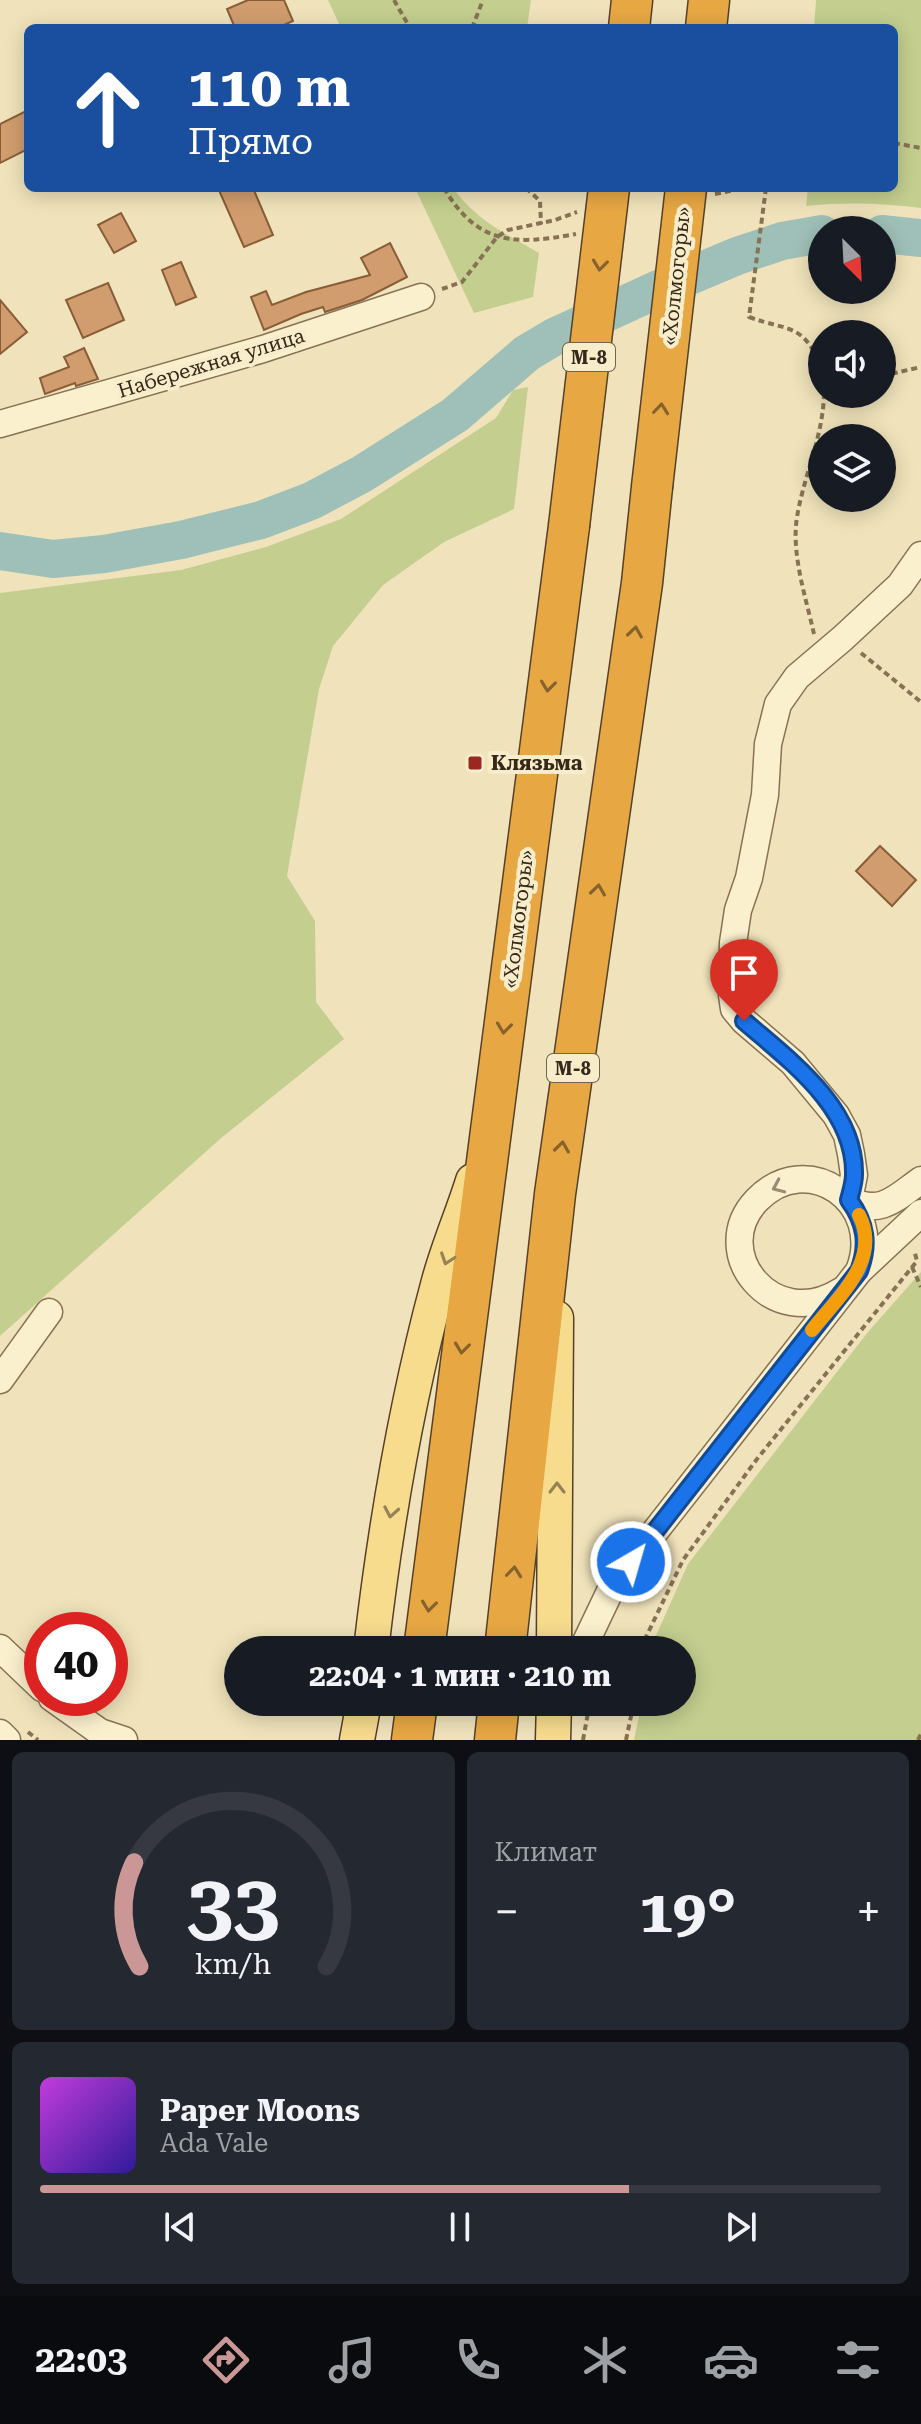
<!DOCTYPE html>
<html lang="ru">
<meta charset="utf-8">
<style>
:root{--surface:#171b24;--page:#242831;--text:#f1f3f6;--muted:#9ea1a6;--line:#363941;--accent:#ca9796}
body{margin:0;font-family:"Roboto Serif",serif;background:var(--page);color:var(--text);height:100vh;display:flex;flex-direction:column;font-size:30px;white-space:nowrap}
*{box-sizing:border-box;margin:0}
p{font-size:26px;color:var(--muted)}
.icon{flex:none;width:44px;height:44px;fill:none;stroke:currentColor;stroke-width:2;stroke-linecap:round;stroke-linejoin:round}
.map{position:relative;height:1740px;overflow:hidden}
.side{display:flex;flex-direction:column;gap:12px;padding:12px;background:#0d0f14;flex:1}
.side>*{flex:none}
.guide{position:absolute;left:24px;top:24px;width:874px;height:168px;border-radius:12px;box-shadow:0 4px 20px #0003;background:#1a4fa0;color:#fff;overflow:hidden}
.needle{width:52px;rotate:156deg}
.tools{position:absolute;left:808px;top:216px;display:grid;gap:16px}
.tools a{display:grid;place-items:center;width:88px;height:88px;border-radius:50%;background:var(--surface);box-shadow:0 4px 20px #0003;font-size:40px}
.speed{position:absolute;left:24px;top:1612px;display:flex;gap:16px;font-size:40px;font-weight:700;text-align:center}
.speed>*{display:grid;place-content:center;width:104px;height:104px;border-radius:50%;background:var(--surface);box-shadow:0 4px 20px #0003;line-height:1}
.speed .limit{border:12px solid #d22;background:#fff;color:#111}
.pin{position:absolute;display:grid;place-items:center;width:68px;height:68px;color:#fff;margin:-82px -34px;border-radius:50% 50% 50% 0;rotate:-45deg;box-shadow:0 0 8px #0007}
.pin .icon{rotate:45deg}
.me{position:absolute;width:88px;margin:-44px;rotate:38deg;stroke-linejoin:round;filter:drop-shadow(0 0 6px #0008)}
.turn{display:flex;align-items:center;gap:28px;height:168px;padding:0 32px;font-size:36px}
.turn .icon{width:104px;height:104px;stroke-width:2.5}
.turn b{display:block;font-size:56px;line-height:68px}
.big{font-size:60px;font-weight:700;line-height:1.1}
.side .widget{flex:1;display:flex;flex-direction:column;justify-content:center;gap:12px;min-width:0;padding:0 28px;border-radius:12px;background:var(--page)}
.side .dial{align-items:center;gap:0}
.dial svg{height:208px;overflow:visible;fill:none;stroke:var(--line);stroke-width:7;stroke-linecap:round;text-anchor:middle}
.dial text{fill:var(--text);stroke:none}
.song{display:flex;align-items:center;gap:24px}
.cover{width:96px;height:96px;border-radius:12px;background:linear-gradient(135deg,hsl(290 70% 55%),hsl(250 70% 35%))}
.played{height:8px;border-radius:4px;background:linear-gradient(90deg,var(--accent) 70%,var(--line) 70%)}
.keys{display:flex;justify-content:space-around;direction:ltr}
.heat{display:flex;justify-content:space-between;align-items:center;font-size:44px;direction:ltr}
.side .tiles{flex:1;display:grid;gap:12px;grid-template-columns:1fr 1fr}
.widget:last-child{grid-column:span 2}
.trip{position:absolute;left:224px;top:1636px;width:472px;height:80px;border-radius:40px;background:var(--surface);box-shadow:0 4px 20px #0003;font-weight:700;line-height:80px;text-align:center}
.menu{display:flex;height:128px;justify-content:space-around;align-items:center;background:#090b0e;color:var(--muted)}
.menu .icon{width:56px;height:56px}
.menu .on{color:var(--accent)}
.menu b{font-size:36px;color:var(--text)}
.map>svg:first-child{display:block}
.green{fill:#c3ce8f}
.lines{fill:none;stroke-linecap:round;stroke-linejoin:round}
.river{stroke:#9fc0b8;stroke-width:38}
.building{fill:#d19d6e;stroke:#885d38;stroke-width:2}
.minor-casing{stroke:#887254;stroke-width:29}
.major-casing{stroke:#554029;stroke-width:37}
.highway-casing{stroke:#554029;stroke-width:43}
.path{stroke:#887254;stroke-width:4;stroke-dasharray:6 4;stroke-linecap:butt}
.minor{stroke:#fbf0ce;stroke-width:26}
.major{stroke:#f7dc8e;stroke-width:34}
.highway{stroke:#e7a844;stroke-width:40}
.highway-bridge-casing{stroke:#554029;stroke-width:43;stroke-linecap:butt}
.highway-bridge{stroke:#e7a844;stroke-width:40}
.oneway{stroke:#86622d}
.oneway2{stroke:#988c74}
.oneway3{stroke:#968254}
.route-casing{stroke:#114b97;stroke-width:20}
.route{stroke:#1a73e8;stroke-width:14}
.slow{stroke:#f59e0b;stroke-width:14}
.poi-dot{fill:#9a2721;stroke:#f7edca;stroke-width:3}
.labels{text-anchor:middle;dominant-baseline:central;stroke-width:8;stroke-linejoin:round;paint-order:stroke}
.shield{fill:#f7edca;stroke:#70644f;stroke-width:2}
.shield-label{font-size:18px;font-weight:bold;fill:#36291a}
.street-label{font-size:20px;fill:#36291a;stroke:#f7edca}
.poi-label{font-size:20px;font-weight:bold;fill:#36291a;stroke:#f7edca;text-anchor:start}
</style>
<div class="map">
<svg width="921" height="1740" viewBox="0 0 921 1740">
<rect width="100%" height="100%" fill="#f0e3bb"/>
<g class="green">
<path d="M328 0H531L527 28H341Z"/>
<path d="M816 0H921V208C882 203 845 202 806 206L808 188H894V28H814Z"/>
<path d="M415 188H453C476 220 506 234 539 253L533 297 474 313Z"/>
<path d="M528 387 514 509 444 542 383 585 333 646 319 689 287 876 315 921 316 1002 344 1039 220 1139 0 1336V593L181 570 266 547 341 519 496 418 513 390Z"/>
<path d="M921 1272V1740H634L642 1702H682V1650H652L654 1640 688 1564 868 1332Z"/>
</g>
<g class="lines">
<g class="river">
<path d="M882 234 921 238"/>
<path d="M0 551 53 559 104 554 181 540 261 520 311 501 362 474 455 415 527 353 554 337 654 291 737 256 782 241 822 234"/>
</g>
</g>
<g class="building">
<path d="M248 0H284L293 21 277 28H235L227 9Z"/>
<path d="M28 110V149L0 163V124Z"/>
<path d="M218 188H253L273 235 244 247Z"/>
<path d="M121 213 136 241 114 253 98 225Z"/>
<path d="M390 243 407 277 362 300 325 312 323 307 301 314 264 330 251 297 266 291 272 305 306 292 370 275 361 258Z"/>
<path d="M181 262 196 297 176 305 162 270Z"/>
<path d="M108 283 124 320 83 338 66 300Z"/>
<path d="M0 300 27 332 0 354Z"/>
<path d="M84 348 98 379 76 386 75 383 45 394 40 378 69 367 64 357Z"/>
<path d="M880 846 916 880 892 906 856 871Z"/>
</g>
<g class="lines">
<g class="minor-casing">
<g id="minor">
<path d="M0 424 263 349 421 297"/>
<path d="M849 1200 854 1175 851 1154 847 1135 836 1115 793 1063 744 1021 734 1009 732 995 733 943 738 910 749 878 765 795 768 744 778 704 797 677 843 638 900 585 921 555"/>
<path d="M849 1200C881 1216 896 1198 921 1180"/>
<path d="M841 1291C773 1334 707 1252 757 1200 807 1148 886 1202 859 1271"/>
<path d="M0 1380 49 1312"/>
<path d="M0 1648 42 1688"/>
<path d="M582 1650 613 1585 859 1271 921 1213"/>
<path d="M52 1698 100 1732 124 1740"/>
<path d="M0 1733 7 1740"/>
</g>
</g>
<g class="major-casing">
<g id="major">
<path d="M371 1650C385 1528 406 1404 438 1285 447 1250 462 1216 473 1181"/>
<path d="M554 1650 556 1318"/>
<path d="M357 1740 364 1702"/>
<path d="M553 1740 554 1702"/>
</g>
</g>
<g class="highway-casing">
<g id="highway">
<path d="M629 28 632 0"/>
<path d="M706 28 709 0"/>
<path d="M424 1650 569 526"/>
<path d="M505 1650 555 1194 642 583 652 487"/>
<path d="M412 1740 417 1702"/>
<path d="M495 1740 499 1702"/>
</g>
</g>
<g class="path">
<path d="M394 0 410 28"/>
<path d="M472 28 483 0"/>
<path d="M894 143 921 148"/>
<path d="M444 188C478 246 516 245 576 234"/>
<path d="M526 188 540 201 541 224"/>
<path d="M766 188 749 317C790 332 803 322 822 369"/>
<path d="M715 194 745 188"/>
<path d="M442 289 462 282 497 237 508 230 555 220 577 212"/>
<path d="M882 376 921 367"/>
<path d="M814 634C806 598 791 554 797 517 804 475 823 437 824 394"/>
<path d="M861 653 921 702"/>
<path d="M912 1267 921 1287"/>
<path d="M643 1650 646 1637 683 1560 757 1459 917 1261 914 1250"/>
<path d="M28 1732 38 1740"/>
<path d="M583 1740 590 1702"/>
<path d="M626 1740 634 1702"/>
<path d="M918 1740 921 1734"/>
</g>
<use href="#minor" class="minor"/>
<use href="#major" class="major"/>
<use href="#highway" class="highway"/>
<g class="highway-bridge-casing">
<g id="highway-bridge">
<path d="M652 487 686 188"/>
<path d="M569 526 609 188"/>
</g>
</g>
<use href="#highway-bridge" class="highway-bridge"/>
</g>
<defs><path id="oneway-chevron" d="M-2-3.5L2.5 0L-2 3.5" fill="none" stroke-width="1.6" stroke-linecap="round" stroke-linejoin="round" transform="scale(2)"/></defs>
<g class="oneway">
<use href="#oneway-chevron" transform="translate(600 265) rotate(97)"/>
<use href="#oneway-chevron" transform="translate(661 409) rotate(-84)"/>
<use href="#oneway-chevron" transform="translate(635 632) rotate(-82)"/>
<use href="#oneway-chevron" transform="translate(548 686) rotate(97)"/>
<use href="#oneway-chevron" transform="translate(598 890) rotate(-82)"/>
<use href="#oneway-chevron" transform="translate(504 1028) rotate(97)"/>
<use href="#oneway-chevron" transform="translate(562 1147) rotate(-82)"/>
<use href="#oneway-chevron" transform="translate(462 1348) rotate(97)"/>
<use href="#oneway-chevron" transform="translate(514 1572) rotate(-84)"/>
<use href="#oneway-chevron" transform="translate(429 1606) rotate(97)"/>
</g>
<use class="oneway2" href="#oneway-chevron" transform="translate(778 1187) rotate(156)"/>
<g class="oneway3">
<use href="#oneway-chevron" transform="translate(447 1259) rotate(109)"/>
<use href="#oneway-chevron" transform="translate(557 1488) rotate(-90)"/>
<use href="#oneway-chevron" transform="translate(391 1512) rotate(100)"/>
</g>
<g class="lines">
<g class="route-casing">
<path id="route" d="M631 1562 859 1271C869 1245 866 1223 849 1200 851 1192 854 1183 854 1175 856 1108 789 1060 744 1021"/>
</g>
<use href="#route" class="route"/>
<path class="slow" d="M812 1330C838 1297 882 1260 859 1215"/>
</g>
<rect class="poi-dot" x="467" y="755" width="16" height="16" rx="4"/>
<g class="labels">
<g class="shield">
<rect x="563" y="343" width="52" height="28" rx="6"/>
<rect x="547" y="1054" width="52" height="28" rx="6"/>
</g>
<g class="shield-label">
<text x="589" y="357">М-8</text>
<text x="573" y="1068">М-8</text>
</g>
<g class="street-label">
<text transform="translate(676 276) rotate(-84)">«Холмогоры»</text>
<text transform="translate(211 363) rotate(-17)">Набережная улица</text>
<text transform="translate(518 919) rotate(-83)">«Холмогоры»</text>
</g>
<g class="poi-label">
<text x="491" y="763">Клязьма</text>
</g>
</g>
</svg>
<div class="tools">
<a><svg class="needle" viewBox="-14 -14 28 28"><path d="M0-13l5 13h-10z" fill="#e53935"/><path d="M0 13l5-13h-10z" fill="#9ea1a6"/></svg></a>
<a><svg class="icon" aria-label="sound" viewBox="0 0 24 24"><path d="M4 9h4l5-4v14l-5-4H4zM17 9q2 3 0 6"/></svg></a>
<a><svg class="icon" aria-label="layers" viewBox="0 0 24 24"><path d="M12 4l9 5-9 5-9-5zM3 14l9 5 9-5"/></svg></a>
</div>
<div class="speed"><div class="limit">40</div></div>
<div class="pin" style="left:744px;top:1021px;background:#d93025"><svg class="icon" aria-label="arrive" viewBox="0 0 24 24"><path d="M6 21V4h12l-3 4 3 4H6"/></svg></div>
<svg class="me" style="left:631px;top:1562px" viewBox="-20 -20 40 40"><circle r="17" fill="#1a73e8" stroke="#fff" stroke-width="3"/><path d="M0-11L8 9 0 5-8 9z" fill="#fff"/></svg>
<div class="trip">22:04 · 1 мин · 210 m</div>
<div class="guide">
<div class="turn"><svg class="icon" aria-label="ahead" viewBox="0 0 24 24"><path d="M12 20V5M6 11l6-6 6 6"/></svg><div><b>110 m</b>Прямо</div></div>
</div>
</div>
<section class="side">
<div class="tiles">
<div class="widget dial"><svg viewBox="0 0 100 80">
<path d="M14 69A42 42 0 1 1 86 69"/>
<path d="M14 69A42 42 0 0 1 12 29" stroke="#ca9796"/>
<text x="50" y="56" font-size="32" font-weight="700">33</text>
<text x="50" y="72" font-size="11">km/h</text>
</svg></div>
<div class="widget"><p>Климат</p>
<div class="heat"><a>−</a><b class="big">19°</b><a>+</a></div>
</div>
<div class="widget">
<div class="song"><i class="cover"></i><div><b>Paper Moons</b><p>Ada Vale</p></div></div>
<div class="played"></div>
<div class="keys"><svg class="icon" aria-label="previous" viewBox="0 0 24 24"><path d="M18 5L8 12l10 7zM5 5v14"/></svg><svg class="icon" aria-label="pause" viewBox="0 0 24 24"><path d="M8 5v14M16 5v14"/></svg><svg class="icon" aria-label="next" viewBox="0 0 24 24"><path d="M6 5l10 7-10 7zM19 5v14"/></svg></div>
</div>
</div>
</section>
<nav class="menu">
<b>22:03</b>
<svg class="icon on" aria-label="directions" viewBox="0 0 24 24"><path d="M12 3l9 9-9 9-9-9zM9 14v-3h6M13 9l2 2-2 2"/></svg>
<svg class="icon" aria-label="music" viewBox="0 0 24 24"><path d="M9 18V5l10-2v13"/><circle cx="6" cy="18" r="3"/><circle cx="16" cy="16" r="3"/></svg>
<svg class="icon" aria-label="phone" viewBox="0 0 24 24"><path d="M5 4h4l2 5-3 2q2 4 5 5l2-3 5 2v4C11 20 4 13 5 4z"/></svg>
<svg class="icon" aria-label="climate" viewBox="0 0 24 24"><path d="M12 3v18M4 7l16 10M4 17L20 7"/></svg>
<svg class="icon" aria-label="car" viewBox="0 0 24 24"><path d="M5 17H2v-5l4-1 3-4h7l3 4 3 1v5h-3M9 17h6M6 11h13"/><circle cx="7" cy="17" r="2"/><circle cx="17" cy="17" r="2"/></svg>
<svg class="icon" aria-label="filters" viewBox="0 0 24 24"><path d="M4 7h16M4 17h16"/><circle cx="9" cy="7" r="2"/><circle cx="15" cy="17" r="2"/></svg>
</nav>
